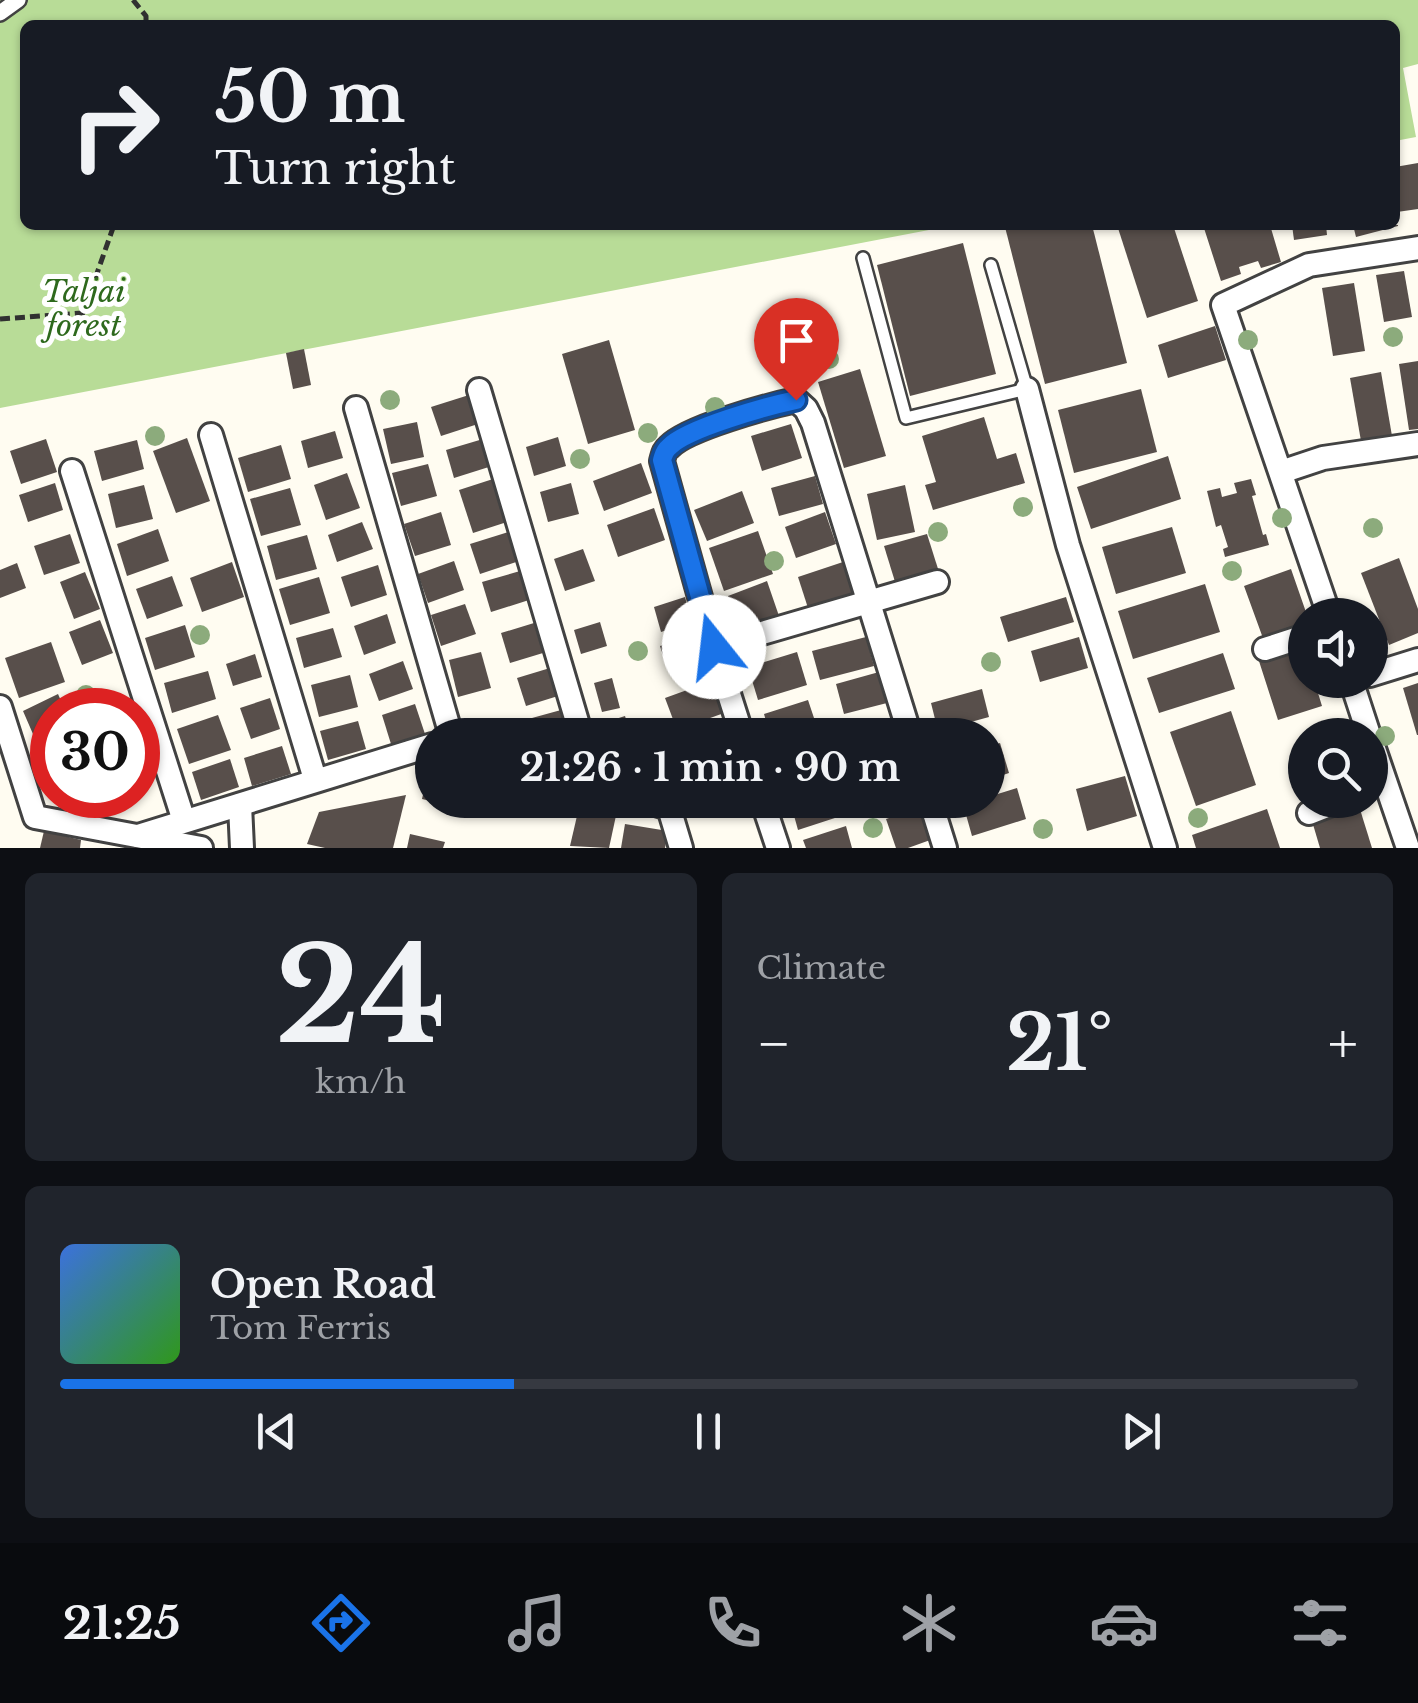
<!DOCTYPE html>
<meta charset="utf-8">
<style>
:root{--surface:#171b24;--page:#20242c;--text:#f1f3f6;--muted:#9ea1a6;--line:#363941;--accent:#1a73e8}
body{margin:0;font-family:"Libre Baskerville",serif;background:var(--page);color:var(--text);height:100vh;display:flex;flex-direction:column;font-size:38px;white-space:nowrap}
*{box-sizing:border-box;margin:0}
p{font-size:32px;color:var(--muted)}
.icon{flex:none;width:55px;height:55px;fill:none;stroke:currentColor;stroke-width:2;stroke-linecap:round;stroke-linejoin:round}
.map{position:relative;height:848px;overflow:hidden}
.sheet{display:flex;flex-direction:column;gap:25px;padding:25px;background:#0d0f14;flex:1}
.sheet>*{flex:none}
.guide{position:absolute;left:20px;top:20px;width:1380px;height:210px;border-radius:15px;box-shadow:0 2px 8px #0004;background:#171b24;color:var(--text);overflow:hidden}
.controls{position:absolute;left:1288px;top:598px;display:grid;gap:20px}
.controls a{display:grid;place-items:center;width:100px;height:100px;border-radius:50%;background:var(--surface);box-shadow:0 2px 8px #0004;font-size:50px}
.speed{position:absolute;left:30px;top:688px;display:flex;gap:20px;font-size:50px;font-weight:700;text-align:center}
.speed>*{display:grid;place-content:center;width:130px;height:130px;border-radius:50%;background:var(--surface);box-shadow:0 2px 8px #0004;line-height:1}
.speed .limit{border:15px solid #d22;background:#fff;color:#111}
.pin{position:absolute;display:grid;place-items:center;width:85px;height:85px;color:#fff;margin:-102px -42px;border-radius:50% 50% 50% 0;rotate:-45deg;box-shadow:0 0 10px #0007}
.pin .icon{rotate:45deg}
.me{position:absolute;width:110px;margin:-55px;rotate:344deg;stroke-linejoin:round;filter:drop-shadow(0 0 8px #0008)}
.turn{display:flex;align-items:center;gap:35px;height:210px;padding:0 30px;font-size:45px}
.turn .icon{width:130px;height:130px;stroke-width:2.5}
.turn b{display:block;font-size:70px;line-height:85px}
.big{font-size:75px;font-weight:700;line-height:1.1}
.sheet .widget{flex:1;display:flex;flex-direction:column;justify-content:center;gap:15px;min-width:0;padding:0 35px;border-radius:15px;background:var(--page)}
.sheet .dial{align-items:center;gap:0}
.dial b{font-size:130px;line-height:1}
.song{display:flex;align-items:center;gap:30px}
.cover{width:120px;height:120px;border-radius:15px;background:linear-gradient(135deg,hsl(220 70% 55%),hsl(110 70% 35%))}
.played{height:10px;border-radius:5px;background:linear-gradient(90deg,var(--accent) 35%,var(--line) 35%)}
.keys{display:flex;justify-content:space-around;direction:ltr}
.heat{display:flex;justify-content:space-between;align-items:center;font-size:55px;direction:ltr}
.sheet .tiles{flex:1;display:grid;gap:25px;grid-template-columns:1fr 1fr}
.widget:last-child{grid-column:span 2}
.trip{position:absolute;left:415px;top:718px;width:590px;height:100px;border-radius:50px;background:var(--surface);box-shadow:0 2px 8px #0004;font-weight:700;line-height:100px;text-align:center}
.menu{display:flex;height:160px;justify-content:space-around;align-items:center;background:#090b0e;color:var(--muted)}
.menu .icon{width:70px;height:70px}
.menu .current{color:var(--accent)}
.menu b{font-size:45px;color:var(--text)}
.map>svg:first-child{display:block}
.forest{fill:#b8dc97}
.building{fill:#584f4b}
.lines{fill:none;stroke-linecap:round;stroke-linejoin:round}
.service-casing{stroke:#424242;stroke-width:16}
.pedestrian-casing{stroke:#424242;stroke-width:20}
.minor-casing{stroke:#424242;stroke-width:28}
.path{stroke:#313131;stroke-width:5;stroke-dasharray:10 5;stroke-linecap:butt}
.service{stroke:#fff;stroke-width:11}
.pedestrian{stroke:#fff;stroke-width:15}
.minor{stroke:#fff;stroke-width:22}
.tree{fill:#8cab7c}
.route-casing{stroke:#114b97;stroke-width:25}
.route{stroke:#1a73e8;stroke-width:18}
.labels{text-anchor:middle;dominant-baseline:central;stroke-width:10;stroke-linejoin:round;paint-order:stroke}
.park-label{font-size:30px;font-style:italic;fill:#2e691d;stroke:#fff}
</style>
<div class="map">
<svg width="1418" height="848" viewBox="0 0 1418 848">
<rect width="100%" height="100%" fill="#fffcf1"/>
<path class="forest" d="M0 0H1418V64L1403 68 1416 137 1395 141V25H25V225H955L0 408Z"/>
<g class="building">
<path d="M1418 163V209L1397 212 1395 167Z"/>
<path d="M1014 225H1092L1127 363 1045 384 1005 227Z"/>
<path d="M1117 225H1173L1198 301 1147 318Z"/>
<path d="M1203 225H1270L1281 262 1261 268 1258 261 1239 267 1241 274 1221 281Z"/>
<path d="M1292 225H1326L1327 235 1294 240Z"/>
<path d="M1353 225H1398V226L1356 237Z"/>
<path d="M963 243 996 374 910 396 877 265Z"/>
<path d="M1404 271 1412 317 1384 322 1376 275Z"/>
<path d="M1354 283 1365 351 1333 356 1322 288Z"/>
<path d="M1215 326 1226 360 1168 378 1158 345Z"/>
<path d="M609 340 635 430 588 444 562 354Z"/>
<path d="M304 349 311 385 293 389 286 353Z"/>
<path d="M1418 361V429L1409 430 1399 364Z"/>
<path d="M860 369 886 456 844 468 818 382Z"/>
<path d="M1381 372 1392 436 1361 441 1350 378Z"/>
<path d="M1141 389 1157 452 1074 473 1058 410Z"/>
<path d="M469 395 478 424 441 436 431 407Z"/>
<path d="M984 417 997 459 1016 453 1025 483 933 510 925 485 936 482 922 436Z"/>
<path d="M417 422 424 457 391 464 383 429Z"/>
<path d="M791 424 802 458 762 471 751 436Z"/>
<path d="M335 431 343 458 308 468 301 441Z"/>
<path d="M558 437 566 466 534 476 526 447Z"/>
<path d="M187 438 210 501 176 513 153 451Z"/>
<path d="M46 439 57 472 21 484 10 451Z"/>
<path d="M483 439 492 466 454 478 446 450Z"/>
<path d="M137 440 144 469 102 481 94 451Z"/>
<path d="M281 445 291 479 248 492 238 458Z"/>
<path d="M1168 456 1181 499 1091 529 1077 487Z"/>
<path d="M641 463 652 493 604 511 593 481Z"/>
<path d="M428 464 437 496 401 506 392 473Z"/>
<path d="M347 473 360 508 326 520 314 485Z"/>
<path d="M815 476 823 504 779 516 771 488Z"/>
<path d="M493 479 507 522 473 533 459 490Z"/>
<path d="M1251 479 1256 495 1252 496 1263 535 1266 534 1269 545 1225 557 1223 549 1228 547 1221 525 1216 527 1207 491 1220 488 1222 497 1237 493 1234 483Z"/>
<path d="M55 483 63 510 28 522 19 495Z"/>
<path d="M571 483 579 514 548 522 540 492Z"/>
<path d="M144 485 153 519 116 528 108 494Z"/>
<path d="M905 485 915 532 877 540 867 494Z"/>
<path d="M290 488 301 525 261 536 250 499Z"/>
<path d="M742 491 754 523 707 541 694 510Z"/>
<path d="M654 508 665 540 618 557 607 525Z"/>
<path d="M441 512 451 545 415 556 404 524Z"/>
<path d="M825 512 836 544 796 558 785 527Z"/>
<path d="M362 522 373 549 337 562 328 535Z"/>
<path d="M1172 527 1186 573 1116 594 1102 547Z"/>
<path d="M158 529 169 561 127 576 117 544Z"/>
<path d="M512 531 522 560 480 574 470 544Z"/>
<path d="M758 531 773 574 724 591 709 548Z"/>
<path d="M70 534 80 563 44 575 34 546Z"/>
<path d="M927 534 939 572 896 585 884 546Z"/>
<path d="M307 535 317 569 276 580 267 546Z"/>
<path d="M583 549 595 581 565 591 554 559Z"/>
<path d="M1399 558 1418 609V633L1389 645 1361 573Z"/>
<path d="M454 561 464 590 428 603 418 574Z"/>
<path d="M232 562 244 597 202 612 190 578Z"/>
<path d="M843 562 853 593 808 608 798 577Z"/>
<path d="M17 563 26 588 0 598V570Z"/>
<path d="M378 565 387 595 351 607 341 577Z"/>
<path d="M1291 569 1307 615H1305V627L1264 641 1244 586Z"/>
<path d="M520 571 529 600 491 612 482 582Z"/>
<path d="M85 572 100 609 74 619 60 582Z"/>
<path d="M172 576 183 606 147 619 136 589Z"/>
<path d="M319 577 330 613 290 625 279 589Z"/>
<path d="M767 581 779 616 741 631 728 596Z"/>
<path d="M1205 584 1220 632 1133 659 1118 611Z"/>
<path d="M685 597 692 622 661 632 654 607Z"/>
<path d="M1066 597 1074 622 1008 642 1000 617Z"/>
<path d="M465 604 476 634 441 646 431 615Z"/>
<path d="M387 614 396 643 364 655 354 626Z"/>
<path d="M100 620 113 653 82 665 69 632Z"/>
<path d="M600 622 607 646 581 654 574 630Z"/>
<path d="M534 623 543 653 510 663 501 633Z"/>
<path d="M185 625 195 657 155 670 145 638Z"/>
<path d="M333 628 342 657 304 668 296 638Z"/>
<path d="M694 635 701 656 667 668 660 646Z"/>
<path d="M866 637 874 666 820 680 812 651Z"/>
<path d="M1079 637 1088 668 1040 682 1031 651Z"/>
<path d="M51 642 65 682 19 698 5 658Z"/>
<path d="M1302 644 1305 652V680H1314L1322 706 1278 720 1258 658Z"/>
<path d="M481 652 491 688 458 697 449 660Z"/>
<path d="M797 652 807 685 758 700 748 667Z"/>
<path d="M1223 653 1235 689 1159 713 1147 678Z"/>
<path d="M255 654 262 677 233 686 226 664Z"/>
<path d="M403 661 413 689 379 701 369 674Z"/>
<path d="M550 668 558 696 526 706 517 678Z"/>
<path d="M208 671 216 699 172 713 164 683Z"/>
<path d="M879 672 887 703 844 714 836 684Z"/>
<path d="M350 675 358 707 319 717 311 685Z"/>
<path d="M612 678 620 708 602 712 594 683Z"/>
<path d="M712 681 724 713 677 730 665 698Z"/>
<path d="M1418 683V735H1417L1403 688Z"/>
<path d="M982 689 989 717 938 731 931 703Z"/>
<path d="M58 694 65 710H52V734L36 741 23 711Z"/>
<path d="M270 698 280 729 251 739 240 708Z"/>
<path d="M808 700 817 727 791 735H770L764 714Z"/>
<path d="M415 704 425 734 391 744 382 715Z"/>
<path d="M561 710 568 735H537L532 718Z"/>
<path d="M1231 711 1256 785 1196 806 1170 732Z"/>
<path d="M218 715 231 750 189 764 177 729Z"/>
<path d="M625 716 631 735H603L600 724Z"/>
<path d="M358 721 366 749 328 760 320 731Z"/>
<path d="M52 743V779L49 780 39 747Z"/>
<path d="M1000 743 1009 773 988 780V747Z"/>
<path d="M282 746 291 774 252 786 244 758Z"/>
<path d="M230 759 239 787 201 800 192 772Z"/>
<path d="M431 760 432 800H462L460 808 422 799Z"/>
<path d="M1125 776 1137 816 1087 831 1076 789Z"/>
<path d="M1017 788 1026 819 972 836 963 804 977 800H988V797Z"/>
<path d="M406 795 393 848H325L307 844 319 812Z"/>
<path d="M709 800H747L714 813Z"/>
<path d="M794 800H836L841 816 798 830 790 801Z"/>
<path d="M580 803 617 811 609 848 570 846Z"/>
<path d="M1359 806 1372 848H1320L1312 821Z"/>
<path d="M922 807 933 839 908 848H896L886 819Z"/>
<path d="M1267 809 1280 848H1196L1192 835Z"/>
<path d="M625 824 668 831 665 848H621Z"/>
<path d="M846 826 852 848H806L803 840Z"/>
<path d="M44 831 81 840 80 848H40Z"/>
<path d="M410 834 445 842 443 848H407Z"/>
</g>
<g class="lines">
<g class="service-casing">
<path id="service" d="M863 258 906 418 1027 389 991 265"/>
</g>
<g class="pedestrian-casing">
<path id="pedestrian" d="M0 13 18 0"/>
</g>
<g class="minor-casing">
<g id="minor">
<path d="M1027 389 1068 545 1165 848"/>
<path d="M479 390 581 735"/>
<path d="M356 408 451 735"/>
<path d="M211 435 315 779"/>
<path d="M72 471 184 821"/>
<path d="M1281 472 1323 458 1418 444"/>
<path d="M1329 615 1223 305 1309 265 1418 248"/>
<path d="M714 647 937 582"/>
<path d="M1265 649 1305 636"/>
<path d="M1370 675 1418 660"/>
<path d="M1351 680 1369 735"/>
<path d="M0 707 35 817 201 848"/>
<path d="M742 735 714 647 662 461C664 454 664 451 669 447 687 428 768 406 796 400L806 409 813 423 910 735"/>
<path d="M1370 737 1408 848"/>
<path d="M643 800 669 808 681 848"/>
<path d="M762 800 778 848"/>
<path d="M930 800 945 848"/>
<path d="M240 805 242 848"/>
<path d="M1309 813 1342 800"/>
<path d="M138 836 432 745"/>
</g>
</g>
<g class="path">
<path d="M133 0 146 16V25"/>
<path d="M0 319 83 313 114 225"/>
</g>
<use href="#service" class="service"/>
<use href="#pedestrian" class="pedestrian"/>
<use href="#minor" class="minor"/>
</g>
<g class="tree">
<circle cx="1393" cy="337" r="10"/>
<circle cx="1248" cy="340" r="10"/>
<circle cx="829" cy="359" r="10"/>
<circle cx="390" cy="400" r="10"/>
<circle cx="715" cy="407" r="10"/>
<circle cx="648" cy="433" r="10"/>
<circle cx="155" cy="436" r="10"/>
<circle cx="580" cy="459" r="10"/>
<circle cx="1023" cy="507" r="10"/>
<circle cx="1282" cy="518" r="10"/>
<circle cx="1373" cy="528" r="10"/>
<circle cx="938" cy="532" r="10"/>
<circle cx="774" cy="561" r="10"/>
<circle cx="1232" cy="571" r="10"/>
<circle cx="200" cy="635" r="10"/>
<circle cx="638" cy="651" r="10"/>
<circle cx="731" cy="659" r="10"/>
<circle cx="991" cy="662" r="10"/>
<circle cx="86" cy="695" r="10"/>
<circle cx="1385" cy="736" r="10"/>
<circle cx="1198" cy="818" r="10"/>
<circle cx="873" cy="828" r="10"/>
<circle cx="1043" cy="829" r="10"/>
</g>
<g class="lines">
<g class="route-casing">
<path id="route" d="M714 647 662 460C664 454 664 451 669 447 687 428 768 406 796 400"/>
</g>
<use href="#route" class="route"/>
</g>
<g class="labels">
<g class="park-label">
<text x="84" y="291">Taljai<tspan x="84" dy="34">forest</tspan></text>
</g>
</g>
</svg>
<div class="controls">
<a><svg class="icon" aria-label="sound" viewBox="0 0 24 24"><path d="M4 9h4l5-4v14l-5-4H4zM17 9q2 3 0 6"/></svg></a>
<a><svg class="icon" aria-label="search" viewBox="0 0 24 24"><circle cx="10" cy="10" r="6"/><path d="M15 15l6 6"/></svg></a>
</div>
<div class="speed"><div class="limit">30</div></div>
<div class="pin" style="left:796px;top:400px;background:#d93025"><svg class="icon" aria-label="arrive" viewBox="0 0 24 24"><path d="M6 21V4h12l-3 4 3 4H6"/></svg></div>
<svg class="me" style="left:714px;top:647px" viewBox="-20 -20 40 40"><circle r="19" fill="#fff"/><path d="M0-13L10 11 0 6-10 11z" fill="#1a73e8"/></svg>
<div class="trip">21:26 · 1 min · 90 m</div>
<div class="guide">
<div class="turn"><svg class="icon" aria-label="right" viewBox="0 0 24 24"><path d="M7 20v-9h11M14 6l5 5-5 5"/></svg><div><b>50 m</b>Turn right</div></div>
</div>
</div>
<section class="sheet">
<div class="tiles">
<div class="widget dial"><b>24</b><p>km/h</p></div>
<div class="widget"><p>Climate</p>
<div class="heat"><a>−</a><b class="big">21°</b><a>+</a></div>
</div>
<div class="widget">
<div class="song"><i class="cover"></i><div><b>Open Road</b><p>Tom Ferris</p></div></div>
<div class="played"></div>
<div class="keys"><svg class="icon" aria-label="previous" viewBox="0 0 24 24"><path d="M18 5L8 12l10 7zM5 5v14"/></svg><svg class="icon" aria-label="pause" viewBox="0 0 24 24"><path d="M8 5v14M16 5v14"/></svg><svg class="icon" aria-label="next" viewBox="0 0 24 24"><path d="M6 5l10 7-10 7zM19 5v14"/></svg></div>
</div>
</div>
</section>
<nav class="menu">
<b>21:25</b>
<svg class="icon current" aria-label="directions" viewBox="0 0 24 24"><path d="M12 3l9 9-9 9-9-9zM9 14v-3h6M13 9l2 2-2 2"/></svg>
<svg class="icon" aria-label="music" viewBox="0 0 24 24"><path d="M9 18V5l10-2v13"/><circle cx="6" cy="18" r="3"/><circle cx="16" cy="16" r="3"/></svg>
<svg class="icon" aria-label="phone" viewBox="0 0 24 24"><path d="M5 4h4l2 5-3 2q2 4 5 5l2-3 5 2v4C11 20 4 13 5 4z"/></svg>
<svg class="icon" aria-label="climate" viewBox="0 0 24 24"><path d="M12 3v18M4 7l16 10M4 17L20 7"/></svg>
<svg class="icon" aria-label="car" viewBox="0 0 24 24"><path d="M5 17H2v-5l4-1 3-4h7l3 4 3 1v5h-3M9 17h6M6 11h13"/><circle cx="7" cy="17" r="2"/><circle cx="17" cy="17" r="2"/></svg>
<svg class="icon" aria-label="filters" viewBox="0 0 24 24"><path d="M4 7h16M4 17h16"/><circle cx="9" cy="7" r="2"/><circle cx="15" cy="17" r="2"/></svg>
</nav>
